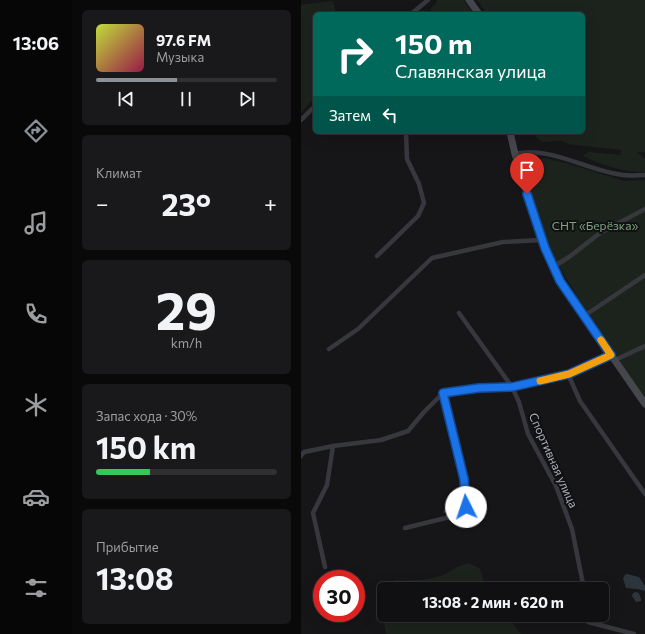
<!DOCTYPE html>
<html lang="ru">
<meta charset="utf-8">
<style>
:root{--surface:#101012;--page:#19191b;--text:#f1f3f6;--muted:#9c9d9f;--line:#303032;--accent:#8c9099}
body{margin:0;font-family:Commissioner,sans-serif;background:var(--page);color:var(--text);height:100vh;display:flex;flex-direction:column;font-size:15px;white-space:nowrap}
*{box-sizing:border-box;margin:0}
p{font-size:13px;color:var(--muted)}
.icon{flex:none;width:22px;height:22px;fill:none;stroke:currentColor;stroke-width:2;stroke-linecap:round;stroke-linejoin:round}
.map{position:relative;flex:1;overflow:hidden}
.details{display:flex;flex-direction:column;gap:10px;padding:10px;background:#09090a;width:229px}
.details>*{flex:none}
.hud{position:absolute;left:12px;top:12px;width:272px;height:122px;border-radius:6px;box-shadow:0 4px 16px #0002,0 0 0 1px var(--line);background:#00695c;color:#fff;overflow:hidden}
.speed{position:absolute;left:12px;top:570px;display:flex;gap:8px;font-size:20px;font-weight:700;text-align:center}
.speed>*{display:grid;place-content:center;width:52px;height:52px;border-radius:50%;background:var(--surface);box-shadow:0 4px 16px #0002,0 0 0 1px var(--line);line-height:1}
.speed .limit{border:6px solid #d22;background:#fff;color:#111}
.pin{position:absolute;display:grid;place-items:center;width:34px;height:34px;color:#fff;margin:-41px -17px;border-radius:50% 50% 50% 0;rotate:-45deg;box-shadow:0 0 4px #0007}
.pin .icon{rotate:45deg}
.me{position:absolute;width:44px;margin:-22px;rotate:356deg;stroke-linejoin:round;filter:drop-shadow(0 0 3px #0008)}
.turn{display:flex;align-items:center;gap:14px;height:84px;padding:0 16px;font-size:18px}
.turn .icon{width:52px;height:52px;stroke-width:2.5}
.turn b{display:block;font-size:28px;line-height:34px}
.then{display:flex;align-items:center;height:38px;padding:0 16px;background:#0003;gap:8px;font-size:15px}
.big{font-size:30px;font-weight:700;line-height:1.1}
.details .widget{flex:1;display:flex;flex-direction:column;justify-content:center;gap:6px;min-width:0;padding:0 14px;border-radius:6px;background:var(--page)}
.details .dial{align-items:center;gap:0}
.dial b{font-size:52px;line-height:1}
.song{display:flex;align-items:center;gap:12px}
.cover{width:48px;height:48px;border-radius:6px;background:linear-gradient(135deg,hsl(70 70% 55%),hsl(340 70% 35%))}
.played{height:4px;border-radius:2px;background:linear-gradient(90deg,var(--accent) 45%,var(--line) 45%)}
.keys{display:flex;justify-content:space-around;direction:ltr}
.heat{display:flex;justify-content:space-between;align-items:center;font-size:22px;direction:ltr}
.charge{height:6px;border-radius:3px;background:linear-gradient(90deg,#34c759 30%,var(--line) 0)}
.trip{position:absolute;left:76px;top:582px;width:232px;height:40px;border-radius:6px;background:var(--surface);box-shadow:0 4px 16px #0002,0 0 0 1px var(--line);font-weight:700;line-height:40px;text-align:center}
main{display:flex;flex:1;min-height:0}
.tabs{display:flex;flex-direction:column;width:72px;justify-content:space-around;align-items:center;background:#060607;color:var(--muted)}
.tabs .icon{width:28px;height:28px}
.tabs .selected{color:var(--accent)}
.tabs b{font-size:18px;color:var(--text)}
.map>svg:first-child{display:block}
.green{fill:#1c231d}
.water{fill:#2c353c}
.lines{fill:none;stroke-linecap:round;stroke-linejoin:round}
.minor{stroke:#37383d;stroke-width:4.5}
.secondary{stroke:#45474d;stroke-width:7}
.route-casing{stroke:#114b97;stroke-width:10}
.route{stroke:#1a73e8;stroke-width:7}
.slow{stroke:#f59e0b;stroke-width:7}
.labels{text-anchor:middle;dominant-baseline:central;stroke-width:4;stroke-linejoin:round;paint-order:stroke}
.park-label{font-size:12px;fill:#7fa381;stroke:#111113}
.street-label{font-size:12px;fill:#a8adb8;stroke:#111113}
</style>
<main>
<nav class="tabs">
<b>13:06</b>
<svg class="icon selected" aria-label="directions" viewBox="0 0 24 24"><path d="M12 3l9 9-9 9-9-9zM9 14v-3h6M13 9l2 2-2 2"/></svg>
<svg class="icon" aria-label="music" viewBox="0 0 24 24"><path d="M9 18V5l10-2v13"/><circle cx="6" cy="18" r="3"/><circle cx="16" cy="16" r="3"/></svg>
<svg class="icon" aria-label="phone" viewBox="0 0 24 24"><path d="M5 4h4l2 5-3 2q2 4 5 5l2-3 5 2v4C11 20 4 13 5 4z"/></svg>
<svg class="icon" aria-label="climate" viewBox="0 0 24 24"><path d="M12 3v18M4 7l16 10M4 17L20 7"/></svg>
<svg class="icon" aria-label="car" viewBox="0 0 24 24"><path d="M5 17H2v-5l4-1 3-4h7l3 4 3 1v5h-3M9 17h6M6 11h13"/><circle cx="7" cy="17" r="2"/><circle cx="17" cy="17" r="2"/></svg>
<svg class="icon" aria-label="filters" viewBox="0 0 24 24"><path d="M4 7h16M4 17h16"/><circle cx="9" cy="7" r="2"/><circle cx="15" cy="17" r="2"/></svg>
</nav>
<section class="details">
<div class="widget">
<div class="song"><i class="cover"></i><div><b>97.6 FM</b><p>Музыка</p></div></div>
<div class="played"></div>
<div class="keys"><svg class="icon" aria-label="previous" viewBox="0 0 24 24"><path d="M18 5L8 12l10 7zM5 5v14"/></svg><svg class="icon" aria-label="pause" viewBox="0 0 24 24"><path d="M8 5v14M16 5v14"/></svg><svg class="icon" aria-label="next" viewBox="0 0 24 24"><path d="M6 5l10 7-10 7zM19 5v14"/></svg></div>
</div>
<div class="widget"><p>Климат</p>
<div class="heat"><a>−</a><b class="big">23°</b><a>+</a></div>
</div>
<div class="widget dial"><b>29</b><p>km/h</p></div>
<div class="widget"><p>Запас хода · 30%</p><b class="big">150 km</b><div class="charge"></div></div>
<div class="widget"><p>Прибытие</p><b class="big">13:08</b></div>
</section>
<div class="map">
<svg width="344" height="634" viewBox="0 0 344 634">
<rect width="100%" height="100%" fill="#161618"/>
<g class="green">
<path d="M136 0H163L172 14H133L129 9 135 4Z"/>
<path d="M176 0H344V152H336L344 159V172C323 172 301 166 282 156L287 152 320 155V150L267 144C265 143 263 142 261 141 251 139 241 147 234 135L236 132H282V14H186Z"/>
<path d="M32 1 35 14H14V97L0 113V5Z"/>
<path d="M243 158 265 163 323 181 344 180V399L288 316 258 266 244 237 221 161Z"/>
<path d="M168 563 179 569 185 589H85L94 580C109 581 128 580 142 575 152 571 155 566 168 563Z"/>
<path d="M83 591V615H205L220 634H85L80 605 81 592Z"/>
</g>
<g class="water">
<path d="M149 500 153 501 154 510 142 513 144 505Z"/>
<path d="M326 574 338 577 344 586V591L336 589 325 588 322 578 324 575Z"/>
<path d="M335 592 338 593 340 599V601L335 602 331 596 332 593Z"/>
</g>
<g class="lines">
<g class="minor">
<path d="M110 14 127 0"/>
<path d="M0 120 14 106"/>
<path d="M214 154C248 145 289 172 322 175 330 176 337 175 344 175"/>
<path d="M76 256 117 216 123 203 118 184 106 159 105 132"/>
<path d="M252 267 268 257 299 233 344 209"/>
<path d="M158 313 211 387 218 402 227 434 255 486 271 529 283 589"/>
<path d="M283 316 344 275"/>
<path d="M28 349 57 329 131 258 202 242 241 240"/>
<path d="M314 360 344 346"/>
<path d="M267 374 279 401 344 494"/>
<path d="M0 456 3 452 32 446 80 440 107 431 123 412 142 393 178 388 211 387 267 374 310 355"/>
<path d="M104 528 161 514 165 507 163 479 142 393"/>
<path d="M24 567 12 513 26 485 32 446"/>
<path d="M286 615 287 622 333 634"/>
</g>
<g class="secondary">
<path d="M168 0 178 14"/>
<path d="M209 132 214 154 243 248 259 281 344 404"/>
</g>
</g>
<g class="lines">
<g class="route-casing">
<path id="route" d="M165 507 163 479 142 393 178 388 211 387 268 374 310 355 259 281 244 248 226 194"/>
</g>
<use href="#route" class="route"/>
<path class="slow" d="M239 381 268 374 310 355 300 340"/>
</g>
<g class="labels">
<g class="park-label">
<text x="294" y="225">СНТ «Берёзка»</text>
</g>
<g class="street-label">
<text transform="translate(253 460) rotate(66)">Спортивная улица</text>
</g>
</g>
</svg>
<div class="speed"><div class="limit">30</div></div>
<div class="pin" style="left:226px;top:194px;background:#d93025"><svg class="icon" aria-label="arrive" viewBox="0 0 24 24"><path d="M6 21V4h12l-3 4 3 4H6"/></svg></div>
<svg class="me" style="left:165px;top:507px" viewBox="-20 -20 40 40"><circle r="19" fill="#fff"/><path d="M0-13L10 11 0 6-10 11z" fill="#1a73e8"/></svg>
<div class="trip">13:08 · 2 мин · 620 m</div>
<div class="hud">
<div class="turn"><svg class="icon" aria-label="right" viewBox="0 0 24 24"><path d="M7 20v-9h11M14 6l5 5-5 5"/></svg><div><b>150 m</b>Славянская улица</div></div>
<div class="then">Затем<svg class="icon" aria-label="left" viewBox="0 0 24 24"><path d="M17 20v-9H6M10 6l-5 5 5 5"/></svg></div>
</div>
</div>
</main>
